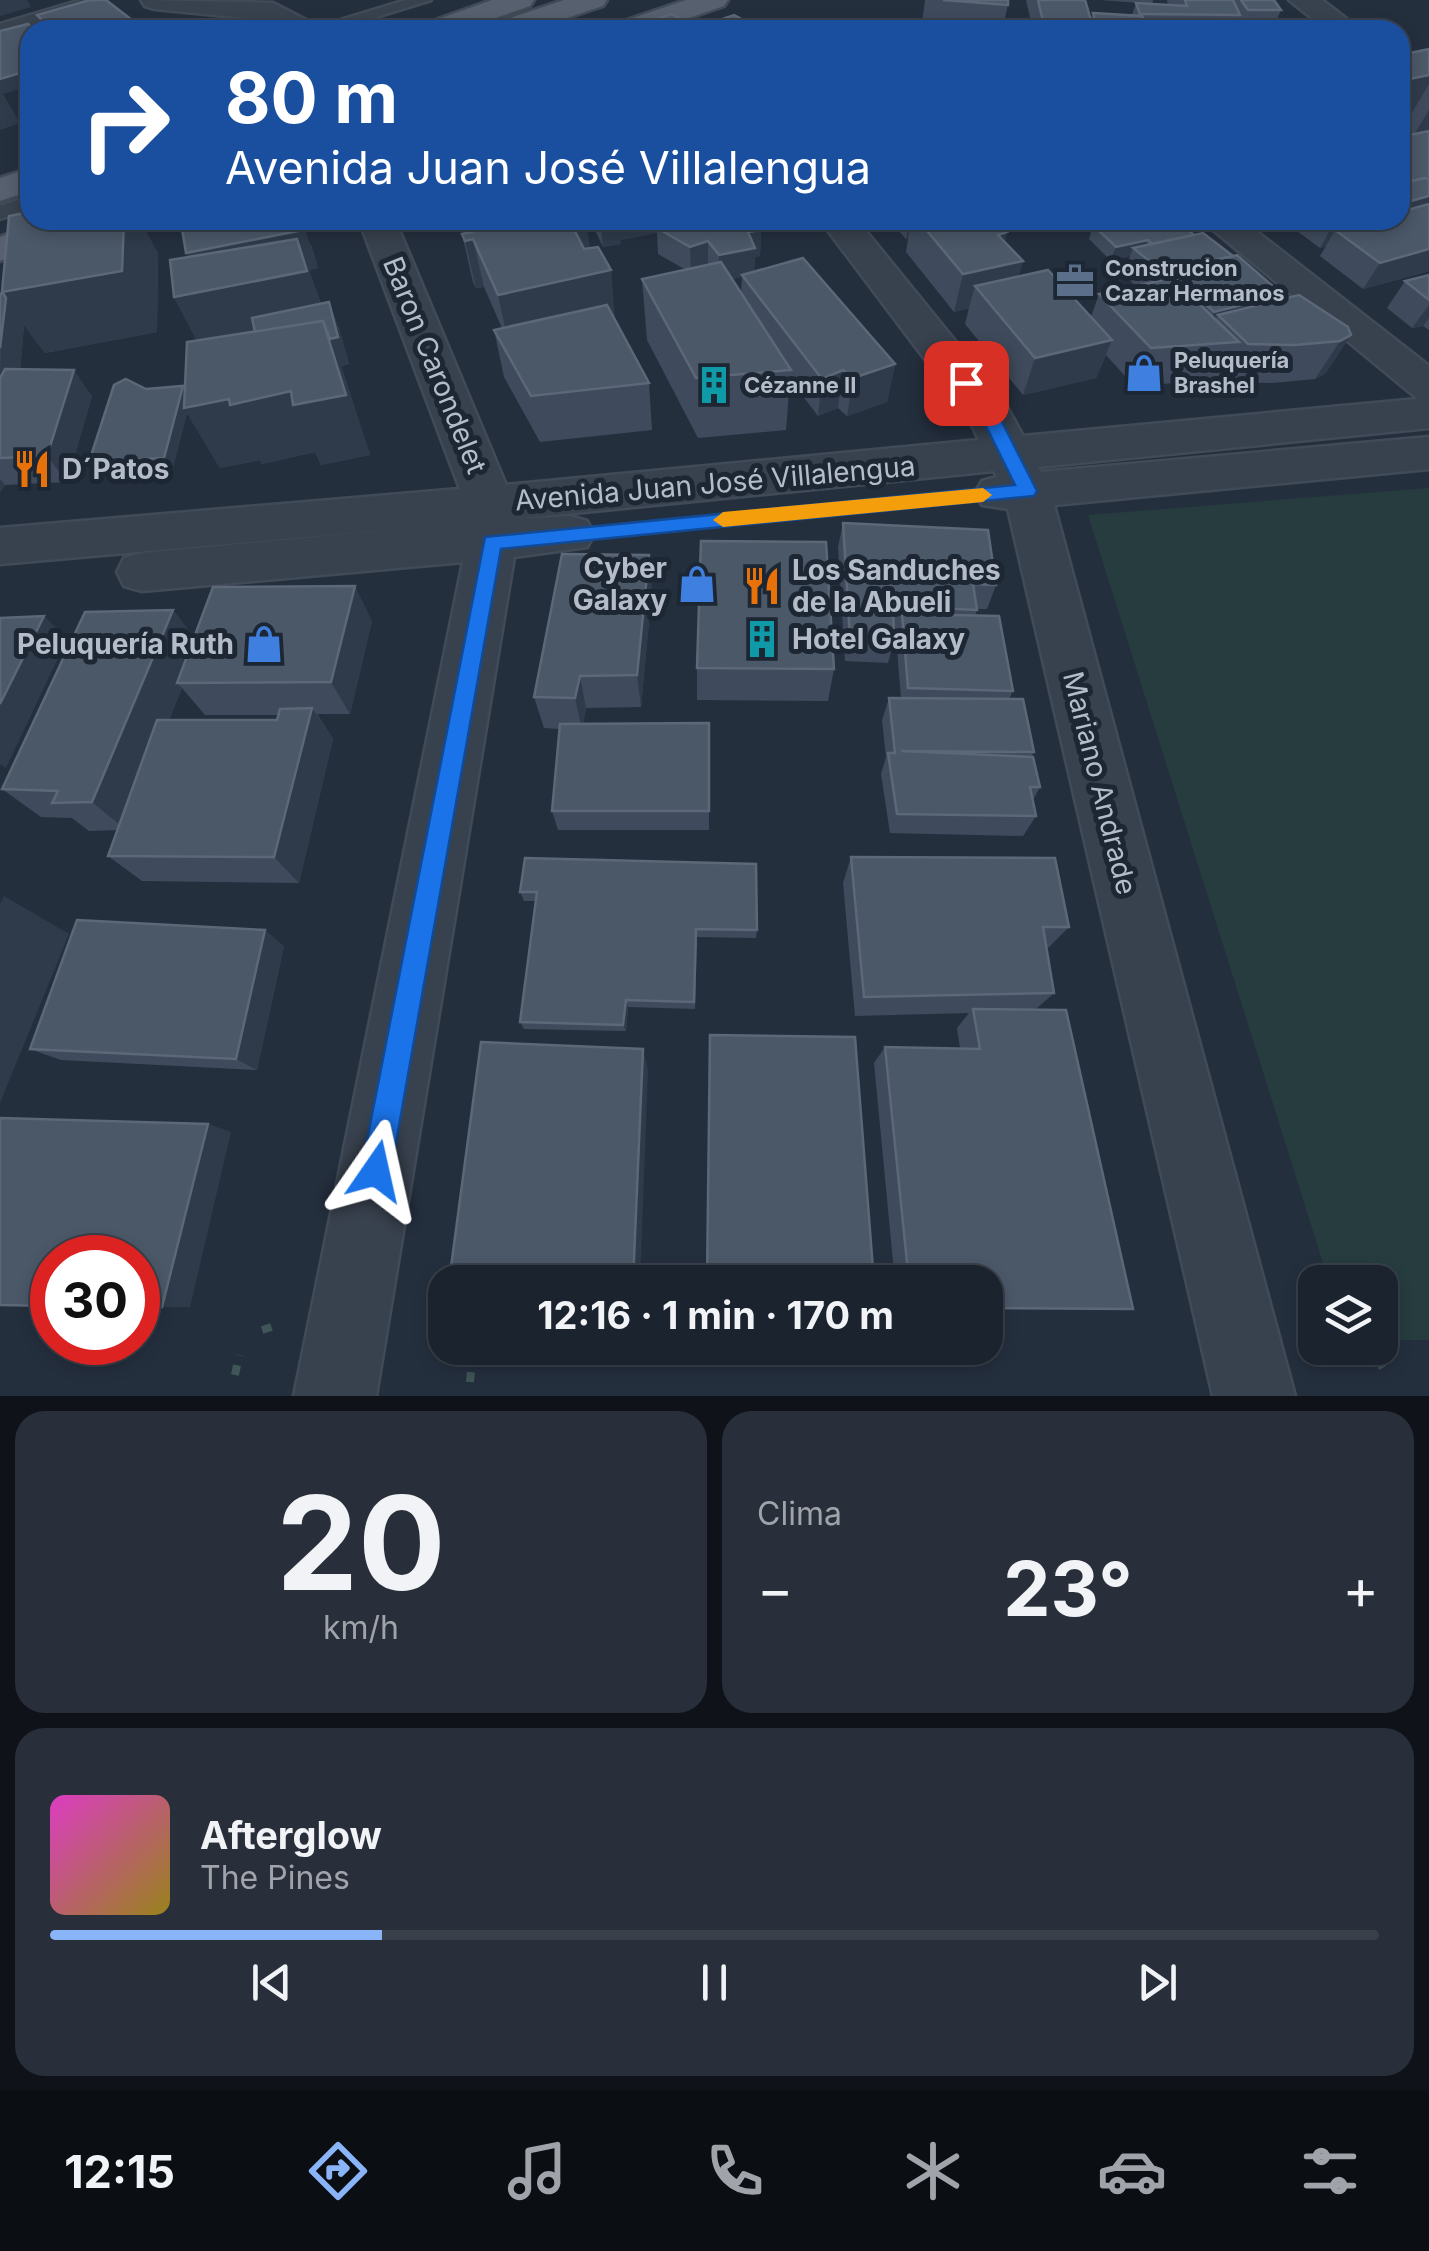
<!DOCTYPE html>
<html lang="es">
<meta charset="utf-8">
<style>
:root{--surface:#1b232e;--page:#282f3a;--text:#f1f3f6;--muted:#a0a4aa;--line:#39404a;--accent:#8ab4f8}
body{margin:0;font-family:Inter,sans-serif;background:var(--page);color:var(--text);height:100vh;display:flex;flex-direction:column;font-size:38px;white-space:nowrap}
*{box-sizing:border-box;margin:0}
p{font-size:32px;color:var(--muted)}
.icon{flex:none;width:55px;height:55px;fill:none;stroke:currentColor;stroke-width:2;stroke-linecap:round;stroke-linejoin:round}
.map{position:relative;height:1396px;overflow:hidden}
.details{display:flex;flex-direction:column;gap:15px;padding:15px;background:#0f1319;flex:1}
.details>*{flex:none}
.hud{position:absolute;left:20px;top:20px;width:1390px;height:210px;border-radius:30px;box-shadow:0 5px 15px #0003,0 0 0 2px var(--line);background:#1a4fa0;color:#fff;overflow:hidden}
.buttons{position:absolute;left:1298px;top:1265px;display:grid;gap:20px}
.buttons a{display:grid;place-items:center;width:100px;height:100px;border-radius:20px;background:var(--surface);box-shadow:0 5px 15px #0003,0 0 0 2px var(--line);font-size:50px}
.speed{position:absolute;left:30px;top:1235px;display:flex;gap:20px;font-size:50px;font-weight:700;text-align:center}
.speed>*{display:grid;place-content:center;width:130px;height:130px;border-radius:50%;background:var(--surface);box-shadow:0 5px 15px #0003,0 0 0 2px var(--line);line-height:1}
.speed .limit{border:15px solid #d22;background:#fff;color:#111}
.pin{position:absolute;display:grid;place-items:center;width:85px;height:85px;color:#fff;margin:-42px;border-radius:20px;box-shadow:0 5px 15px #0006}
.me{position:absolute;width:110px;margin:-55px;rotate:11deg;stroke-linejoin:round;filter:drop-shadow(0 0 8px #0008)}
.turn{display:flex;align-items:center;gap:35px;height:210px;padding:0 40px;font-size:45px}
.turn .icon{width:130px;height:130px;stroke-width:2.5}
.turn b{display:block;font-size:70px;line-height:85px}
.big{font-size:75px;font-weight:700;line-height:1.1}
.details .card{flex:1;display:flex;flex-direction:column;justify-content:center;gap:15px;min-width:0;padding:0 35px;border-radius:30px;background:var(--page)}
.details .dial{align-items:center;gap:0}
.dial b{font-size:130px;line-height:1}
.song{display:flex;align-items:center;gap:30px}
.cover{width:120px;height:120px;border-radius:15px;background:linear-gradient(135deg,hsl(310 70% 55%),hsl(50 70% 35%))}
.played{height:10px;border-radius:5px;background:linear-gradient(90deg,var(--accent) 25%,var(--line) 25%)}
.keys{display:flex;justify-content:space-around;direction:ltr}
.heat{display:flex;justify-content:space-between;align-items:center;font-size:55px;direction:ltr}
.details .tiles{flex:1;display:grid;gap:15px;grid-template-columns:1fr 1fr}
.card:last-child{grid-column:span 2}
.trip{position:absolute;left:428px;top:1265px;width:575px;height:100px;border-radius:30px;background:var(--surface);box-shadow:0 5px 15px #0003,0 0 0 2px var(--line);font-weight:700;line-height:100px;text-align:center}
.dock{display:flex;height:160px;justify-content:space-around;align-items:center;background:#0b0e12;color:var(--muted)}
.dock .icon{width:70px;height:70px}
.dock .selected{color:var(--accent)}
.dock b{font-size:45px;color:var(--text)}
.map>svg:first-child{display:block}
.green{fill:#263c3f}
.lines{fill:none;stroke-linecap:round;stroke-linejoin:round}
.lane-casing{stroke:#414a57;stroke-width:5}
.street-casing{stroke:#414a57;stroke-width:5}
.primary-casing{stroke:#414a57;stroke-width:5}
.path{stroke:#3f5557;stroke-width:8;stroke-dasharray:10 10;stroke-linecap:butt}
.lane{fill:#38414e;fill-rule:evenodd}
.street{fill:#38414e;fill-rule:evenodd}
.primary{fill:#56606e;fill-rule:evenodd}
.wall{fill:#3f4b5c;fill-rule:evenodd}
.shaded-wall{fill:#2f3b4b}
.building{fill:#4b5868;stroke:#5c6777;stroke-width:2.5}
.route{fill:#1a73e8;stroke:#114b97;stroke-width:2.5}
.slow{fill:#f59e0b}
.labels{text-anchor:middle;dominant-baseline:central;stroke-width:10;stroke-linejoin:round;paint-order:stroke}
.far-poi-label{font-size:22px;font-weight:bold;fill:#b4bcc9;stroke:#1d2633;text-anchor:start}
.street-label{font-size:28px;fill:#b4bcc9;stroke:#1d2633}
.poi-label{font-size:28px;font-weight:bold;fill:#b4bcc9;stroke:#1d2633;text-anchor:start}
</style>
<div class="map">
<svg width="1429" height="1396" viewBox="0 0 1429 1396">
<rect width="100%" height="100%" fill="#242f3e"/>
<path class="green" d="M1429 488V1340H1380V1282H1329L1088 515Z"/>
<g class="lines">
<g class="lane-casing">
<g id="lane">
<path d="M81 0H106L0 34V24Z"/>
<path d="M406 0H431L334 30H308Z"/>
<path d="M30 196V209L0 219V206Z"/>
</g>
</g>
<g class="street-casing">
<g id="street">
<path d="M141 0 273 3 314 24 319 30H283L266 20 155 9 145 6Z"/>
<path d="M1289 0H1322L1361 30H1327Z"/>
<path d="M359 220H395L506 485 979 440 967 415 820 220H857L1003 400 1023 436 1418 399 1201 220H1242L1429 366V428L1038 467 1041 472 1429 437V469L1054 505 1295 1396H1213L1008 509 982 505 975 493 982 481 997 477 994 471 514 519 570 516 587 521 594 534 587 547 514 557 376 1396H294L463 562 142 591 124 586 117 572 124 558 142 553 466 523 0 564V528L460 489Z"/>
</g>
</g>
<g class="primary-casing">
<g id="primary">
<path d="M492 0H534L530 6 462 30H419L424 24Z"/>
<path d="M564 0H607L603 6 531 30H487L492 24Z"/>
<path d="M686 0H728L724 6 654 30H610L615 24Z"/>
<path d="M30 168V191L0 201V178Z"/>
<path d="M44 220H96L91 228 0 261V237Z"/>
</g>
</g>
<g class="path">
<path d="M262 1330 278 1325"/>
<path d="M1378 1359 1387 1376"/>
<path d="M235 1375 239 1355"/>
<path d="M470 1382 472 1360"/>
</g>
<use href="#lane" class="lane"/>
<use href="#street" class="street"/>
<use href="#primary" class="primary"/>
</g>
<g class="wall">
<path d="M925 0H1008V5L1002 30H921Z"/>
<path d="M1026 0H1085L1091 19 1093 13 1132 15 1136 3 1168 5 1167 0H1274L1281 10 1275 24 1319 30H1033Z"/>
<path d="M1101 0H1153L1152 4Z"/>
<path d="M37 15 145 30H46Z"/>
<path d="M1429 49V271L1363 289 1320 256 1326 246 1320 248 1282 220H1400V137L1405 136 1400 133Z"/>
<path d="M590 220H755L761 230 760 256 755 257 754 272 895 364 887 402 847 416 838 408 818 416 790 379 786 430 698 438 647 340 642 279 686 270 658 254 657 233 620 240 621 244 603 247ZM742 277 741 293 732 279Z"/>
<path d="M889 220H996L1007 232 1005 241 1023 261 1018 277 1091 317 1099 294 1136 286 1123 275 1130 256 1110 260 1089 239 1091 232 1079 220H1178L1194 235 1280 300 1348 327 1326 373 1315 379 1272 383 1227 382 1221 376 1219 380 1134 386 1106 355 1096 378 1023 395 965 324 969 308 954 312 906 252 908 239H906Z"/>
<path d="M182 226 311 245 318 268 309 270 321 304 339 328 349 364 341 366 370 455 321 465 315 452 262 464 260 460 220 468 187 413 172 471 99 475 89 462 146 389 183 386 185 390 197 341 174 297 188 257Z"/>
<path d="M462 234 590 248 611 270 614 318 649 383 652 430 540 442 504 377 494 330 502 328 484 287 476 288 473 282Z"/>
<path d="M158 253 157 332 45 353 24 325 20 370 92 396 67 482 5 485 0 492V294Z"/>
<path d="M1429 275V330L1423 326 1412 328 1387 308 1405 281Z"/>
<path d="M843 523 996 585 987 609H977L975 616 1013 691 1009 699 1034 752 1031 757 1040 787 1033 800 1036 816 1023 836 890 833 881 774 886 757 882 720 889 698H901L896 637 898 630H894V640L888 663 845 661 838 547Z"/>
<path d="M652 590 641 707 586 708 583 724 709 723V830H558L552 811 560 729 544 728 534 697Z"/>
<path d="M173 610 194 638 372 621 350 714H317L333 739 299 883 142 881 108 856 117 830 89 831 72 818 41 817 2 789ZM182 688 205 715H278L277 720H169Z"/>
<path d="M697 668 834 669 828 701 697 700Z"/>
<path d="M851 857 1069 927 1047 949 1054 993 1035 1010 985 1282H895L874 1063 885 1047 960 1048 957 1028 969 1013 855 1016 843 883Z"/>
<path d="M525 858 757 930 756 938 697 937 695 1009 628 1007 626 1031 524 1029 520 1022 536 901H524L520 892Z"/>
<path d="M284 946 257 1070 61 1060 30 1049Z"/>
</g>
<g class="shaded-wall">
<path d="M0 0H27L31 7 0 16Z"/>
<path d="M30 70V86L3 94 20 123 0 130V79Z"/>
<path d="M1429 75V84L1400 133V81Z"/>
<path d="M1429 110V136L1411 140Z"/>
<path d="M1429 192V218L1335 230 1326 246 1320 248 1335 221 1400 220V204Z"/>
<path d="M124 220H140L158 253 157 332 45 353 24 325 20 374 0 377 2 292Z"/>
<path d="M179 220H302L318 268 309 270 326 319 199 345 174 297 205 291 186 253 187 236Z"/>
<path d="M600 220H704L657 228V233L620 240 621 244 603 247Z"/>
<path d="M910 220H911L908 239H906Z"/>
<path d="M587 226 593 273 574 229Z"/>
<path d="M761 230 760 256 755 257 754 274 719 282V255L748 232Z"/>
<path d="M1007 232 998 266 1023 261 1012 299 975 286 969 308 954 312 963 274 998 235Z"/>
<path d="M473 239 484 287 476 288 465 241Z"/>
<path d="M1148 240 1142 253 1133 248 1130 256 1110 260 1116 247Z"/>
<path d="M708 241V268L691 273 690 247Z"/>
<path d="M1429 249V271L1363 289 1380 263Z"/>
<path d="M611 270 615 318 508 342 498 295Z"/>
<path d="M1283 295 1261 333 1218 315 1202 345H1197L1214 312Z"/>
<path d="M329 302 339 328 349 364 341 366 370 455 321 465 315 452 262 464 260 460 220 468 187 413 172 471 164 458 183 386 190 400 229 399 291 391 346 395 272 381Z"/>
<path d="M1429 305V318L1423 326 1412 328Z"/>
<path d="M1351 335 1326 373 1315 379 1340 341Z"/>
<path d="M1112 340 1096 378 1023 395 1035 358Z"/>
<path d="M895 364 887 402 847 416 853 378Z"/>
<path d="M74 370 92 396 67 482 47 456Z"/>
<path d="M843 370 838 408 818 416 822 379Z"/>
<path d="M0 479 5 485 1 491 0 490Z"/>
<path d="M649 555 652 590 641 707 637 675Z"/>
<path d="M355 586 372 621 350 714 331 682Z"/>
<path d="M173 610 199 644 177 683 182 688 126 830 92 802Z"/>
<path d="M44 616 67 639 6 768 0 764V704Z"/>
<path d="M580 676 586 708 582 729 575 698Z"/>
<path d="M312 708 333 739 299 883 274 857Z"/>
<path d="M4 896 69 934 0 1103V904Z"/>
<path d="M265 930 284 946 257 1070 236 1059Z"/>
<path d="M626 1000 628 1007 626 1031 623 1025Z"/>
<path d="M643 1049 648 1070 640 1282H633Z"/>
<path d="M208 1124 231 1132 190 1307H162Z"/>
</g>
<g class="building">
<path d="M90 0H106L145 30H52L37 15Z"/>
<path d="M943 0H1008V5Z"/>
<path d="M1038 0H1085L1092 24 1043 21Z"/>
<path d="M1185 0H1233L1240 15 1140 14 1136 3 1187 6Z"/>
<path d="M1241 0H1274L1281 10H1248Z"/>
<path d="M1093 13 1142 16 1147 27 1096 24Z"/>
<path d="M672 14 700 30 624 29Z"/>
<path d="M734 15 762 30H700L696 28Z"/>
<path d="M838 21 855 30H813Z"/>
<path d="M1307 23 1319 30H1220L1246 25Z"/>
<path d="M28 24 34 30H30V70L0 79V31Z"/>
<path d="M1429 49V75L1400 81V55Z"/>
<path d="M1429 131V180L1425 178 1408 182 1400 176V137Z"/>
<path d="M1425 178 1429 180V196L1400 204V184Z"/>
<path d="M1429 204V249L1380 263 1335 230 1371 220H1400V212Z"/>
<path d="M30 212V220H124L122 271 2 292 9 216Z"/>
<path d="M197 220H300L303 230 186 253 181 223Z"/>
<path d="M526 220H584L587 226 574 229 584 249 598 247 611 270 498 295 473 239 465 241 462 234Z"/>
<path d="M682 220H755L761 230 748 232 755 248 719 255 708 241 690 247 657 228Z"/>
<path d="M918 220H996L1007 232 998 235 1023 261 963 274Z"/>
<path d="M1098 220H1178L1194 235 1152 244 1148 240 1116 247 1093 225 1101 223Z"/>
<path d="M1203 233 1233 256 1169 271 1167 275 1133 248Z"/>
<path d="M297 239 307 271 174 297 170 260Z"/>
<path d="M1237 255 1283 295 1214 312 1169 271Z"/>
<path d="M803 258 895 364 853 378 843 370 822 379 742 275Z"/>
<path d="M721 262 791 370 696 378 642 279Z"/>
<path d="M1048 270 1112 340 1035 358 975 286Z"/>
<path d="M1429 275V300L1405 281Z"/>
<path d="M1172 278 1239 342 1151 348 1099 294Z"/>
<path d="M3 293 6 298 0 348V294Z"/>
<path d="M1299 295 1348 327 1351 335 1340 341 1295 345 1248 344 1218 315Z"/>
<path d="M329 302 338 337 330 339 323 321 255 332 252 318Z"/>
<path d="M607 305 649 383 531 396 494 330Z"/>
<path d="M323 321 346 395 293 405 291 391 230 405 229 399 184 408 187 342Z"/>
<path d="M5 369 74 370 47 456 0 458V378Z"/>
<path d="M126 379 146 389 183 386 164 458 89 462 114 385Z"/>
<path d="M843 523 988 530 996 585 973 584 977 610 893 606 894 640 850 638Z"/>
<path d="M701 541 826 542 834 669 697 668Z"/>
<path d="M562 554 649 555 637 675 580 676 575 698 534 697Z"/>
<path d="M355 586 331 682 177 683 213 587Z"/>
<path d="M173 610 92 802 52 803 58 791 2 789 85 612Z"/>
<path d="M902 614 999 616 1013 691 908 688Z"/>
<path d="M44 616 0 704V618Z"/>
<path d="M889 698 1023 699 1034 752 901 751 1033 757 1040 787H1030L1036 816 897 814 888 753H895Z"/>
<path d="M312 708 274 857 108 856 157 720H277L280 709Z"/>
<path d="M709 723V811H552L560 724Z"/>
<path d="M851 857 1055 858 1069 927H1043L1054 993 864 997Z"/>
<path d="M525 858 756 864 757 930 696 929 694 1002 626 1000 623 1025 520 1022 537 892H520Z"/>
<path d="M77 920 265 930 236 1059 30 1049Z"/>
<path d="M973 1009 1066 1010 1133 1309 985 1308V1282H909L885 1047 980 1049Z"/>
<path d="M710 1035 855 1037 874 1282H707Z"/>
<path d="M481 1042 643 1049 633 1282H449Z"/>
<path d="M0 1118 208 1124 162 1307H138V1258H52V1306L0 1305Z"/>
</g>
<path class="route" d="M966 377 972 379 996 410 1037 491 1034 496 501 549 391 1171 387 1181 376 1186 366 1181 361 1171 485 537 1015 485 979 412 957 383Z"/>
<path class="slow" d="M983 488 992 495 983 502 723 527 713 520 723 512Z"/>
<defs>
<g id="office-bare" transform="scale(3)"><path d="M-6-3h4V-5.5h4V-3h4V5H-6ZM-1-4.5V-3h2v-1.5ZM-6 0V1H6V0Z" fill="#5c6f8a" stroke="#1d2633" stroke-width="2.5" paint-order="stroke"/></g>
<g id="shop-bare" transform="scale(3)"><path d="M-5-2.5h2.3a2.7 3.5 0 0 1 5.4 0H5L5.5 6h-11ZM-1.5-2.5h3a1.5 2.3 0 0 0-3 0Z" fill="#3f7fe0" stroke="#1d2633" stroke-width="2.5" paint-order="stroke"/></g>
<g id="building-bare" transform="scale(3)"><path d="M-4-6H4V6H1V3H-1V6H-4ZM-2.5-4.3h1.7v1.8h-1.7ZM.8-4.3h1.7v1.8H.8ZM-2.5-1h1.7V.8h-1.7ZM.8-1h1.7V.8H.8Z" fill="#0f9aa8" stroke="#1d2633" stroke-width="2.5" paint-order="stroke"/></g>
<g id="restaurant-bare" transform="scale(3)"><path d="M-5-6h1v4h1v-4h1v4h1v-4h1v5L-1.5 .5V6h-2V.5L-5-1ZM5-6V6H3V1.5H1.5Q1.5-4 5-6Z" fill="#e8710a" stroke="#1d2633" stroke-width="2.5" paint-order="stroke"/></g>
</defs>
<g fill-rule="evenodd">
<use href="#office-bare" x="1075" y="281"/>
<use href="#shop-bare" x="1144" y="373"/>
<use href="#building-bare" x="714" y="385"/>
<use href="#restaurant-bare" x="32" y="469"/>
<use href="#shop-bare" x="697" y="584"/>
<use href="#restaurant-bare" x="762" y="586"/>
<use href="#building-bare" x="762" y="639"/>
<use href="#shop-bare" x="264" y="644"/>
</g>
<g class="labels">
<g class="far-poi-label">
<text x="1105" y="268">Construcion<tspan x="1105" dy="25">Cazar Hermanos</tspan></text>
<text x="1174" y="360">Peluquería<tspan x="1174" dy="25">Brashel</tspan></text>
<text x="744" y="385">Cézanne II</text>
</g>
<g class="street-label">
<text transform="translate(435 365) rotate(68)">Baron Carondelet</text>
<text transform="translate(715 483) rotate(-5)">Avenida Juan José Villalengua</text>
<text transform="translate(1100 783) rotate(76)">Mariano Andrade</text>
</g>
<g class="poi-label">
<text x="62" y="469">D´Patos</text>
<text x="667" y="568" text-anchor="end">Cyber<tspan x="667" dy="32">Galaxy</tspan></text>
<text x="792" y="570">Los Sanduches<tspan x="792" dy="32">de la Abueli</tspan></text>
<text x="792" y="639">Hotel Galaxy</text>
<text x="234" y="644" text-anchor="end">Peluquería Ruth</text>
</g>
</g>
</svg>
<div class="buttons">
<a><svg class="icon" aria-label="layers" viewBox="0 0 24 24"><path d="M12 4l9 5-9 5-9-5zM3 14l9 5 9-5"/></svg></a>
</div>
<div class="speed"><div class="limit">30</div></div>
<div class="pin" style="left:966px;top:383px;background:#d93025"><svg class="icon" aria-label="arrive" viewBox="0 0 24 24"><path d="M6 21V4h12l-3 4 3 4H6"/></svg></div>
<svg class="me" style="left:376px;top:1171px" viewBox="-20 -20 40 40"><path d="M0-17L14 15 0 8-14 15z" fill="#1a73e8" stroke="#fff" stroke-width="4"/></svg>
<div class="trip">12:16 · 1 min · 170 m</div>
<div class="hud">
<div class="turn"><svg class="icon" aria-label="right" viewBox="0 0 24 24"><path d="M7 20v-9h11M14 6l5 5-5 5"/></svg><div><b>80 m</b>Avenida Juan José Villalengua</div></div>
</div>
</div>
<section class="details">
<div class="tiles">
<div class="card dial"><b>20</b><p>km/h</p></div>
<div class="card"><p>Clima</p>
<div class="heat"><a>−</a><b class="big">23°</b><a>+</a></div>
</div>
<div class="card">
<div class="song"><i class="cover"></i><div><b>Afterglow</b><p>The Pines</p></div></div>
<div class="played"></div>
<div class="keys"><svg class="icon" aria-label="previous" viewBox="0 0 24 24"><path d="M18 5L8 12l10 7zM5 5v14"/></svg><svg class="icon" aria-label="pause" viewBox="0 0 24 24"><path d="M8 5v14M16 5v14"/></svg><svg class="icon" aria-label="next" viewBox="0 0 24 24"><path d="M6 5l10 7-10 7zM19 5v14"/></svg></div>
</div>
</div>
</section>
<nav class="dock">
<b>12:15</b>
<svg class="icon selected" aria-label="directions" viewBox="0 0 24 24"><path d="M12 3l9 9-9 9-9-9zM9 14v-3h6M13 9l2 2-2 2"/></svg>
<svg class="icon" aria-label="music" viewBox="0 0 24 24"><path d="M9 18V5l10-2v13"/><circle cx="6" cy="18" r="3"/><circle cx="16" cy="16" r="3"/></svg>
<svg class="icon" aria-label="phone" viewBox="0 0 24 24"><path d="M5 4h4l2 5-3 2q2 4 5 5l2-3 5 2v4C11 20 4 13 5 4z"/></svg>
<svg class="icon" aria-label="climate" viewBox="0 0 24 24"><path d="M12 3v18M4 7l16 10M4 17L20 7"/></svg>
<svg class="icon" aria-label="car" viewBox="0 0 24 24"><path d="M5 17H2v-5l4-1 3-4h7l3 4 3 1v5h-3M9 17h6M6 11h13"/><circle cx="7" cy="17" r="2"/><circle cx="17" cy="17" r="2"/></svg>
<svg class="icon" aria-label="filters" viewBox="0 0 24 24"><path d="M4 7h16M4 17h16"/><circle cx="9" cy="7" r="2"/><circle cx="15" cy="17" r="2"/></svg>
</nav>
